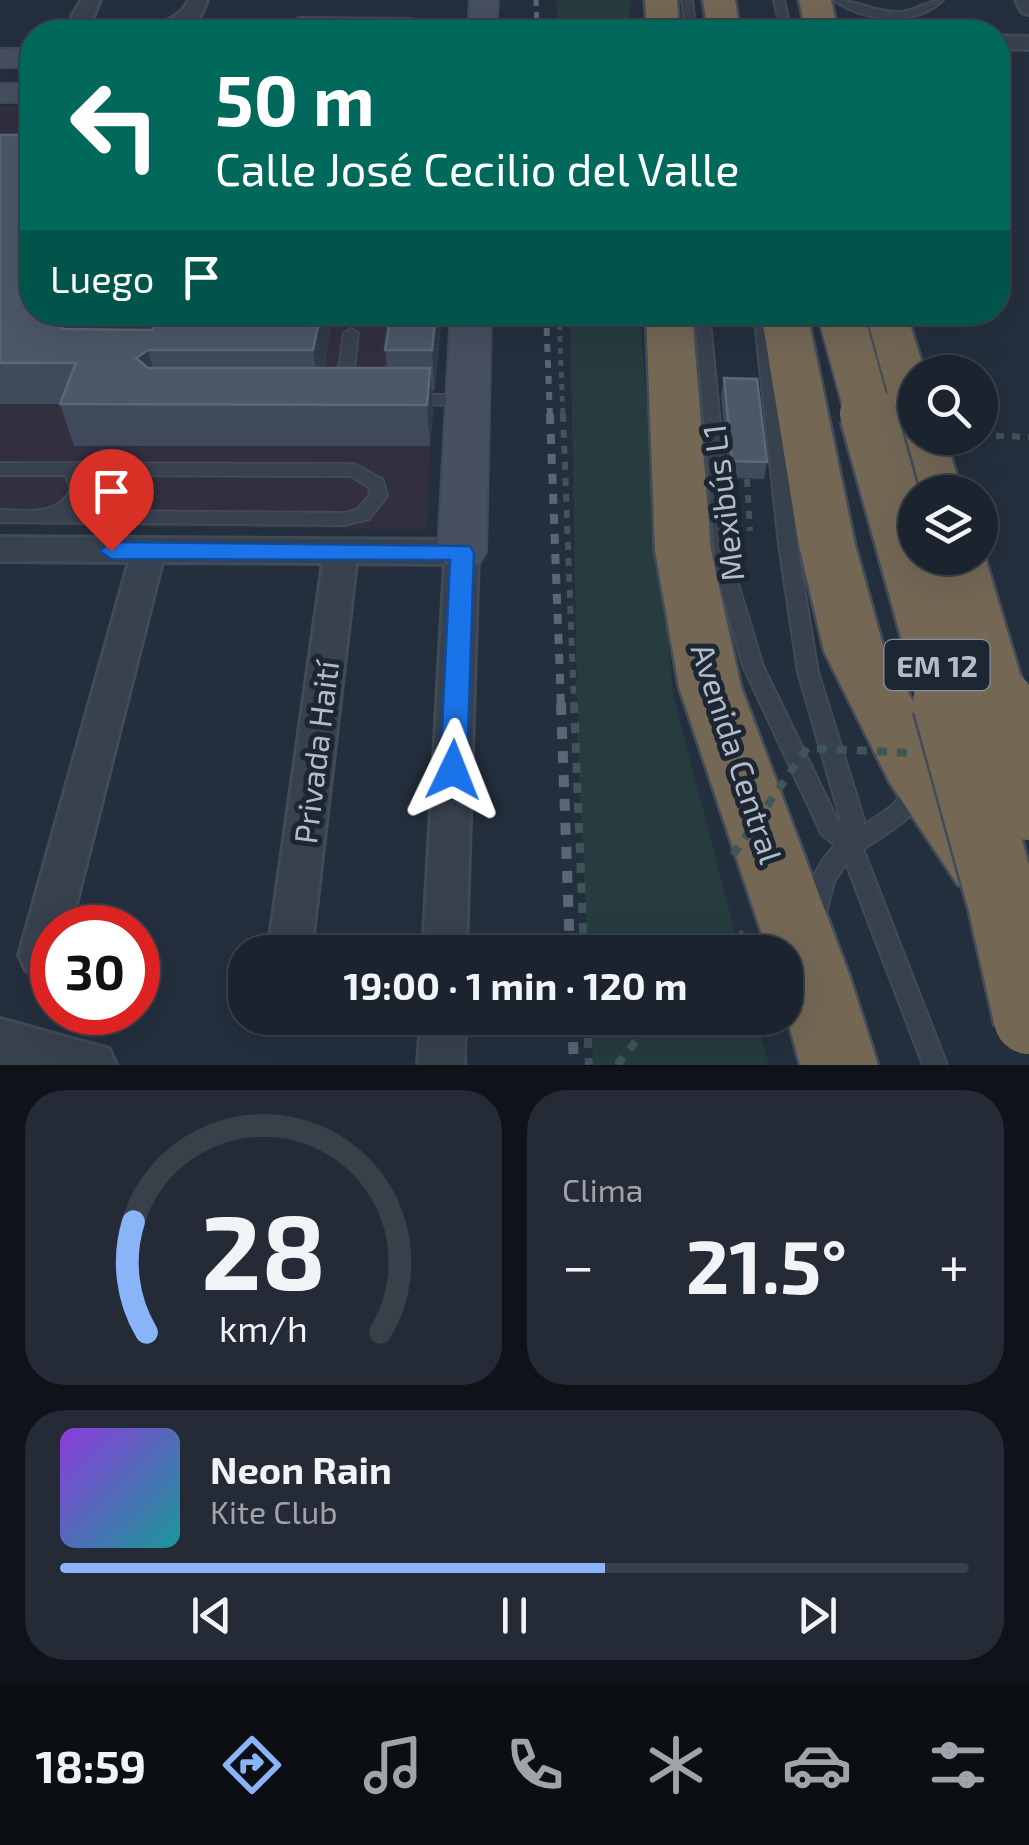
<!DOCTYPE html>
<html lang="es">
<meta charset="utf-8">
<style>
:root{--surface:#1b232e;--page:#242b36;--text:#f1f3f6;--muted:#a0a4aa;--line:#39404a;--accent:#8ab4f8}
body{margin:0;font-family:"Exo 2",sans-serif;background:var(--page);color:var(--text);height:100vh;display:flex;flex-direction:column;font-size:38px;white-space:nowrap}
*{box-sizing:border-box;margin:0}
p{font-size:32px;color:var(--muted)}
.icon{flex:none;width:55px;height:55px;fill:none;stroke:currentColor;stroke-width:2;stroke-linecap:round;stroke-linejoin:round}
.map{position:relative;height:1065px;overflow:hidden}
.sheet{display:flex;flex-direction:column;gap:25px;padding:25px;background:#0f1319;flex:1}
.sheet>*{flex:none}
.top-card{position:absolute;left:20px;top:20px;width:990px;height:305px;border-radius:40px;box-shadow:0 10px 40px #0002,0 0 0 2px var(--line);background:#00695c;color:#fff;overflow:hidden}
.fabs{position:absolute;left:898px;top:355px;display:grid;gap:20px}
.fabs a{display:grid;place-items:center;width:100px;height:100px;border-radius:50%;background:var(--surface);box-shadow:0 10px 40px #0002,0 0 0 2px var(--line);font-size:50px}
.speed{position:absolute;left:30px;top:905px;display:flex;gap:20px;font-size:50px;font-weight:700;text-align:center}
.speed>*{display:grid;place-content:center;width:130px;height:130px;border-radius:50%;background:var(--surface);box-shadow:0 10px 40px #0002,0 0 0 2px var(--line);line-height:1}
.speed .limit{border:15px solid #d22;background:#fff;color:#111}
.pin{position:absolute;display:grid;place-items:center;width:85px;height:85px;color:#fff;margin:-102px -42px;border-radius:50% 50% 50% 0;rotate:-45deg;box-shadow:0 0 10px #0007}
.pin .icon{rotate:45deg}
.me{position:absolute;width:110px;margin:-55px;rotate:2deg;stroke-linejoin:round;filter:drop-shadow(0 0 8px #0008)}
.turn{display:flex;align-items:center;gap:35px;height:210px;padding:0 30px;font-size:45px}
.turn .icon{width:130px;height:130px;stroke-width:2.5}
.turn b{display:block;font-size:70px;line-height:85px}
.then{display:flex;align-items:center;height:95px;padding:0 30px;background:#0003;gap:20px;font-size:38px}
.big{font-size:75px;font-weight:700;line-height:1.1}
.sheet .widget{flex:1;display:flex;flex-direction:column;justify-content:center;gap:15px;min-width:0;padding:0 35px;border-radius:40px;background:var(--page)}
.sheet .dial{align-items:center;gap:0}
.dial svg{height:260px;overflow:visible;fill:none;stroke:var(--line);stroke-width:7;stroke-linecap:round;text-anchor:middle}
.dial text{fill:var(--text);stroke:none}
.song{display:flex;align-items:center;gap:30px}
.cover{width:120px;height:120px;border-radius:15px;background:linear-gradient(135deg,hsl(270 70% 55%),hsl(180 70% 35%))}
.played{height:10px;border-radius:5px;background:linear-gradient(90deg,var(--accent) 60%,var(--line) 60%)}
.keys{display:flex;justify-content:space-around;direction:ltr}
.heat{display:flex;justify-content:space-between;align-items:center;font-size:55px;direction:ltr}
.sheet .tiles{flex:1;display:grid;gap:25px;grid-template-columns:1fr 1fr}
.widget:last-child{grid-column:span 2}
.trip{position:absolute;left:228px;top:935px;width:575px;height:100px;border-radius:40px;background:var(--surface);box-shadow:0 10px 40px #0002,0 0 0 2px var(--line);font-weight:700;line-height:100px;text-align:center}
.tab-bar{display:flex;height:160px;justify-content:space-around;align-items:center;background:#0b0e12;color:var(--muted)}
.tab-bar .icon{width:70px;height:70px}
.tab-bar .active{color:var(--accent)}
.tab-bar b{font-size:45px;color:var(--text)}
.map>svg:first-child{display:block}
.medical{fill:#32303f}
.green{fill:#263c3f}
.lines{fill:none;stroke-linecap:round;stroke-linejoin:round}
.lane-casing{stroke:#414a57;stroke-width:4}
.street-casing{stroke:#414a57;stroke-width:6}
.secondary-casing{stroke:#414a57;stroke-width:4}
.highway-casing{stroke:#434c59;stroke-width:5}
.path-far2{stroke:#3f5557;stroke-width:5;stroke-dasharray:6 6;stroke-linecap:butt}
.path-far1{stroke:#3f5557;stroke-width:6;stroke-dasharray:8 8;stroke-linecap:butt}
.path{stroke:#3f5557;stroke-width:8;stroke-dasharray:10 10;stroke-linecap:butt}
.lane{fill:#38414e;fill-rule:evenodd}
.street{fill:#38414e;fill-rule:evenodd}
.secondary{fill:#465061;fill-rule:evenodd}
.highway{fill:#746855;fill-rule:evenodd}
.rail-far3{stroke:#5a6575;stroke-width:5;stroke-dasharray:6 6;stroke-linecap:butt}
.rail-far2{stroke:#5a6575;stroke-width:6;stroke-dasharray:8 8;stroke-linecap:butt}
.rail-far1{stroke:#5a6575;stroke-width:8;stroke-dasharray:10 10;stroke-linecap:butt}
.rail{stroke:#5a6575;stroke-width:10;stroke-dasharray:12 12;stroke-linecap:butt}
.highway-bridge-far2-casing{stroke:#434c59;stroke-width:49;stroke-linecap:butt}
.highway-bridge-far1-casing{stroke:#434c59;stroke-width:61;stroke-linecap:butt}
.highway-bridge-casing{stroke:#434c59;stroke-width:75;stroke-linecap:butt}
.path-bridge{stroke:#3f5557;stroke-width:8;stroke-dasharray:10 10;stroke-linecap:butt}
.highway-bridge-far2{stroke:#746855;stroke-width:45}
.highway-bridge-far1{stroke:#746855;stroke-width:56}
.highway-bridge{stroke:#746855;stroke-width:70}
.wall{fill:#3f4b5c;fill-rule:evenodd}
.shaded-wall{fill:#2f3b4b}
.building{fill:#4b5868;stroke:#5c6777;stroke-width:2.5}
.route{fill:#1a73e8;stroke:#114b97;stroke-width:2.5}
.labels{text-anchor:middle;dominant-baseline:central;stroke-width:10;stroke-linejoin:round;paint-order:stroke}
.shield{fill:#1d2633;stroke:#878f9c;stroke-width:2.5}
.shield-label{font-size:30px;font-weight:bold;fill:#b4bcc9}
.street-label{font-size:32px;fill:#b4bcc9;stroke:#1d2633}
</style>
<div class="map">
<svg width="1029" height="1065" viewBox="0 0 1029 1065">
<rect width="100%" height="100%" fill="#242f3e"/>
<path class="medical" d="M32 105V312L443 313 430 446 427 530 0 525V106Z"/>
<g class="green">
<path d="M556 0H631L629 32H558Z"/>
<path d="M570 313H639L673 694 740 952H588L578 753Z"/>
<path d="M591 1018H756L769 1065H593Z"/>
</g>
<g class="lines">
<g class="lane-casing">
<g id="lane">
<path d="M682 0H692L696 32H686Z"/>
<path d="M774 0H784L791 32H781Z"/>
<path d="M834 0C856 0 875 12 897 12 915 12 927 0 943 0 915 27 864 22 834 0Z"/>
<path d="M695 312H709L735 574 763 666 838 821 842 824 798 672 779 545 754 312H768L797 545 818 672 864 820 863 826 891 807 912 782 919 779 926 782 930 788C915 818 890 832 863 849L947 1065H923L846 863 834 882 823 925 815 928 807 925C797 899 818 863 835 845L822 835 743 666 717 574Z"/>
<path d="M351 329 358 333 352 389 344 394 336 389 344 333Z"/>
<path d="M409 395H468L476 400 468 405 403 404 401 400Z"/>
<path d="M0 463 354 464 383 480 387 496 369 519 344 525 0 522V510C26 510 59 517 71 489L65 475H0ZM83 475 351 476 369 487 370 495 357 510 344 513 74 511C86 500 90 490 83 475Z"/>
</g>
</g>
<g class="street-casing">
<g id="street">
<path d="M82 0H100L92 20C123 28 174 33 189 0H207C204 7 202 16 196 22 177 40 100 35 76 27L72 16Z"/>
<path d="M1016 0H1029V14L1022 12Z"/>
<path d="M299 19 410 20 420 26 410 32 292 29 289 25Z"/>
<path d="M998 36 1029 37V49L998 48Z"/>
<path d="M0 537 462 540 474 543 478 552 466 952H423L445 564 356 563 311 952H268L323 563 162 562 70 928H52V971L41 976 26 970 19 955 129 562 0 561Z"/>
<path d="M421 1018H465L464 1065H418Z"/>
<path d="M0 1019 109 1049 116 1065H0Z"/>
</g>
</g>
<g class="secondary-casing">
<g id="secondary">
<path d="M470 0H498L496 32H468Z"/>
<rect x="0" y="49" width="32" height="18"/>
<rect x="0" y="84" width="32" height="18"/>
<path d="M451 312H491L486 552 479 564 462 570 445 564 438 552Z"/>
</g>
</g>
<g class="highway-casing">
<g id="highway">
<path d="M645 0H677L679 32H647Z"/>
<path d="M703 0H735L740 32H708Z"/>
<path d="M799 0H831L838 32H806Z"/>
<path d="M646 312H692L711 550 741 687 850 977 878 1065H800L785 1010V952H768L679 687 655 550Z"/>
<path d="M761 312H807L855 545 884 649 936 743 1006 841 1017 863 1006 885 982 894 958 885 890 783 824 651 799 545Z"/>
<path d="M860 312H906L925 372H915V438H945L962 492H915V501L895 438 898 432 890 420Z"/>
</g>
</g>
<path class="path-far2" d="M559 312 563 417"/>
<g class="path-far1">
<path d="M563 414 574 705"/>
<path d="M980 435 1029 437"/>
<path d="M747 479 750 531"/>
</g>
<g class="path">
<path d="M574 703 584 952"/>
<path d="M721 952 746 931"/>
<path d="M587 1018 589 1065"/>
<path d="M617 1065 654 1018"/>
</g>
<use href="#lane" class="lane"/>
<use href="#street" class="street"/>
<use href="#secondary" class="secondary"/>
<use href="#highway" class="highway"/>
<path class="rail-far3" d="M536 0 537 32"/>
<path class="rail-far2" d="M546 312 550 417"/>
<path class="rail-far1" d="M550 414 561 705"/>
<g class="rail">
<path d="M561 703 570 952"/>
<path d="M572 1018 574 1065"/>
</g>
<g class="highway-bridge-far2-casing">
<path id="highway-bridge-far2" d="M840 312 869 417"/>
</g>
<g class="highway-bridge-far1-casing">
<g id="highway-bridge-far1">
<path d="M868 414 949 705"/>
<path d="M956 558 1000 705"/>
</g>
</g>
<g class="highway-bridge-casing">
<g id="highway-bridge">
<path d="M948 703 1003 903 1029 1019"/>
<path d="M999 703 1029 805"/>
</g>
</g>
<path class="path-bridge" d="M733 855 807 748 913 753"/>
<use href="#highway-bridge-far2" class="highway-bridge-far2"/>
<use href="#highway-bridge-far1" class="highway-bridge-far1"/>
<use href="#highway-bridge" class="highway-bridge"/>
</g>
<g class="wall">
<path d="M0 135 32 312H442L434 391H432L433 409 430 446H74L60 404H0ZM333 317H390L385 350 387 368H324ZM97 320H155L152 330 93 329Z"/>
<path d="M724 378 767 462 764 479 729 478 721 395Z"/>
</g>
<g class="shaded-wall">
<path d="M70 312H95L97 320 77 366 62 329Z"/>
<path d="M321 312H333V317L319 391 313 350Z"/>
<path d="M436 312H442V318L434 391 432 350Z"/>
<path d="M148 350 159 391 136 358Z"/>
<path d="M430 368 433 409 430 446 427 405Z"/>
</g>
<g class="building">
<path d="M0 135H32V312H70L62 329 152 330 158 312H321L313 350H148L136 358 148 368H430L427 405 60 404 76 363H0Z"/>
<path d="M391 312H436L432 350H385Z"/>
<path d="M724 378 757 379 767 462 732 461Z"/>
</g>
<path class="route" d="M111 542 470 546 474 552 467 770 463 778 453 782 444 778 440 770 450 560 111 559 100 551Z"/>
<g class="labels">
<rect class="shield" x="884.5" y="640" width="105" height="50" rx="8"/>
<g class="shield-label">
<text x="937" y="665">EM 12</text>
</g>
<g class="street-label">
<text transform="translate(722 503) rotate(-97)">Mexibús L1</text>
<text transform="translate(315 752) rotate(-83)">Privada Haití</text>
<text transform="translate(738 753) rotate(72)">Avenida Central</text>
</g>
</g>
</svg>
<div class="fabs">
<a><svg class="icon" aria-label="search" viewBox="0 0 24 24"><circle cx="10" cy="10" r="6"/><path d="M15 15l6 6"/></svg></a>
<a><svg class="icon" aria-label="layers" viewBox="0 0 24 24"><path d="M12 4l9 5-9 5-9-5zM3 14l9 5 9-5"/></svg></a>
</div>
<div class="speed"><div class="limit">30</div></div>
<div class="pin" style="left:111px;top:551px;background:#d93025"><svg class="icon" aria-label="arrive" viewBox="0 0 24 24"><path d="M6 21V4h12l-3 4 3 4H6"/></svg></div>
<svg class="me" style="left:453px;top:770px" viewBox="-20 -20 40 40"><path d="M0-17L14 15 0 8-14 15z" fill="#1a73e8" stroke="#fff" stroke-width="4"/></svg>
<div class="trip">19:00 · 1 min · 120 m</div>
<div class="top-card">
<div class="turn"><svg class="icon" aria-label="left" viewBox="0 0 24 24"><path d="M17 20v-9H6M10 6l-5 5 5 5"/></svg><div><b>50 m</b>Calle José Cecilio del Valle</div></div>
<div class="then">Luego<svg class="icon" aria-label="arrive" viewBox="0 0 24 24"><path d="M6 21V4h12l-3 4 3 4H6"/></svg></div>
</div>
</div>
<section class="sheet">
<div class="tiles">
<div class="widget dial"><svg viewBox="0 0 100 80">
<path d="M14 69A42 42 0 1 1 86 69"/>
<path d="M14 69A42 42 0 0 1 10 35" stroke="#8ab4f8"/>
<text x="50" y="56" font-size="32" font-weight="700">28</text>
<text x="50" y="72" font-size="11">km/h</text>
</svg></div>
<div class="widget"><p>Clima</p>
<div class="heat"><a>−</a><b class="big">21.5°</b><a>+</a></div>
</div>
<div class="widget">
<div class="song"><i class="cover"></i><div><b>Neon Rain</b><p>Kite Club</p></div></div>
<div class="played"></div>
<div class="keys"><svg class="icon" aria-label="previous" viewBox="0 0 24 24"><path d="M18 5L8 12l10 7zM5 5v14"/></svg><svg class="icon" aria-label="pause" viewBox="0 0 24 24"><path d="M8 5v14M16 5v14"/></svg><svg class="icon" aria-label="next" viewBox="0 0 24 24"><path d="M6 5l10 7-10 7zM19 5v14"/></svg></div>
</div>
</div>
</section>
<nav class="tab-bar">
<b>18:59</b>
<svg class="icon active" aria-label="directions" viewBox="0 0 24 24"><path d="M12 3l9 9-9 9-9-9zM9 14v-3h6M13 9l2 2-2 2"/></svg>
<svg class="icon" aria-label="music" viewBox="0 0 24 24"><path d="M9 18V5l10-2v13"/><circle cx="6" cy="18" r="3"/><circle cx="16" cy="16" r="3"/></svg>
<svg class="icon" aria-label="phone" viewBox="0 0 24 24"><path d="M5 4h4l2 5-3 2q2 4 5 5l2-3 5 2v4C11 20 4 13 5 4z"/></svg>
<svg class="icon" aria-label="climate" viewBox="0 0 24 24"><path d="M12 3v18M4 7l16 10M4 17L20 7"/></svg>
<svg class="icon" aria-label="car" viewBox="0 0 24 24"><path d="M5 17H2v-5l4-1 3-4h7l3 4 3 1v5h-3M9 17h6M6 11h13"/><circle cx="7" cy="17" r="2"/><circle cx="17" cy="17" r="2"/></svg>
<svg class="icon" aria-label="filters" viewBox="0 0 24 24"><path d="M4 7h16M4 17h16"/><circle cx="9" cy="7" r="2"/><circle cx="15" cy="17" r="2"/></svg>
</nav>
